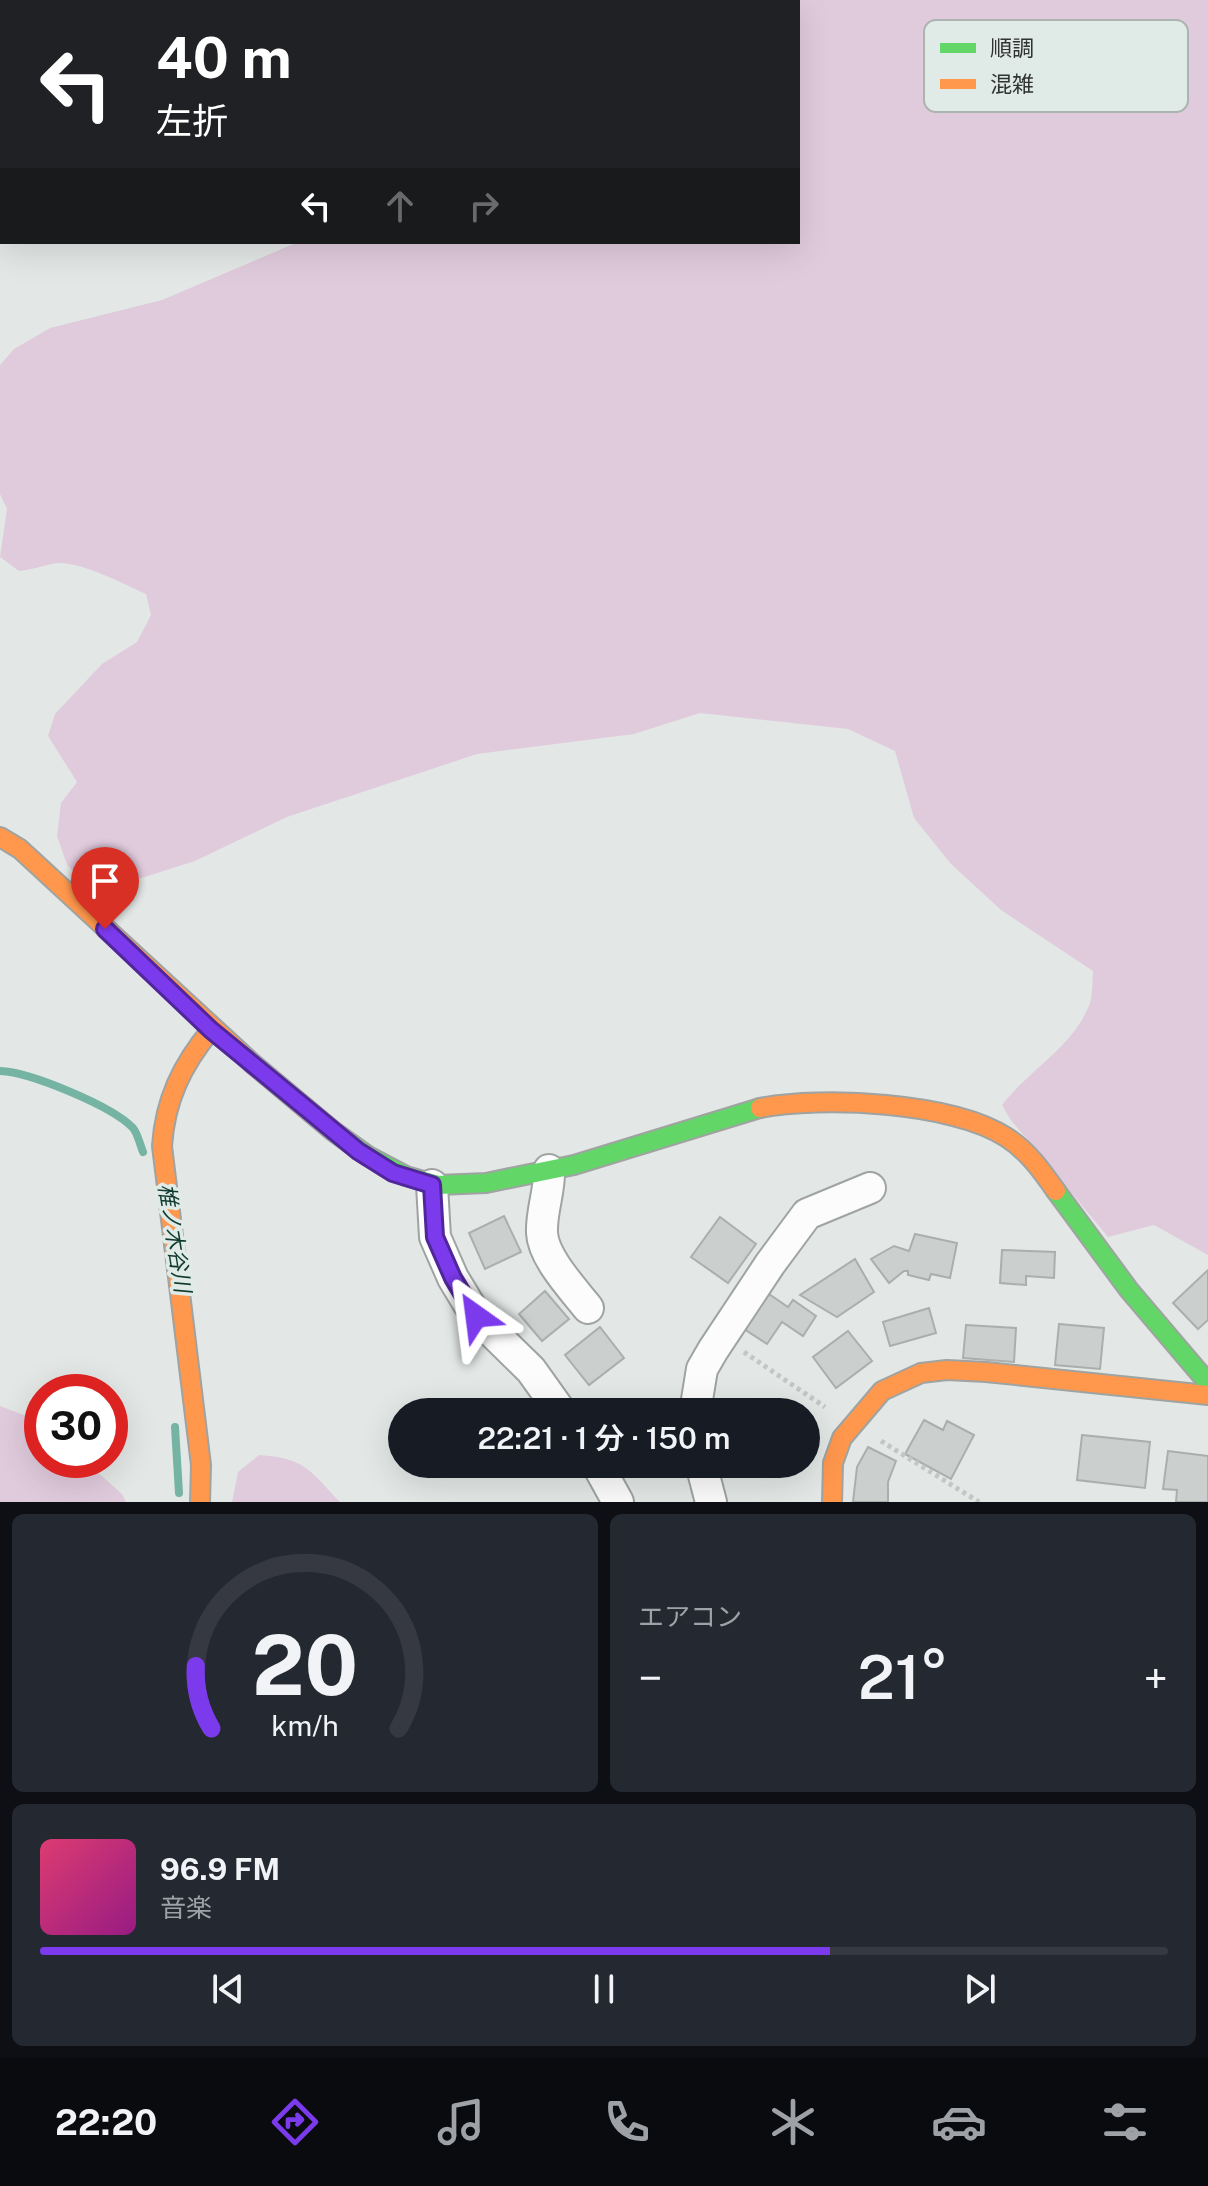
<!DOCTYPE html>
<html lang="ja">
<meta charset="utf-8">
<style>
:root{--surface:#171b24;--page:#242831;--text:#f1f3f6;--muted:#9ea1a6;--line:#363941;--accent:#7c3aed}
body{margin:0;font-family:"Public Sans","Noto Sans JP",sans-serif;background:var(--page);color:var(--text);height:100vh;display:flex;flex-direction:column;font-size:30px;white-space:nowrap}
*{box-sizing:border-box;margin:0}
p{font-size:26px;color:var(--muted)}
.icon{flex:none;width:44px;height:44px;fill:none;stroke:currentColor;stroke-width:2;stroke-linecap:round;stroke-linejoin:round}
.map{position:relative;height:1502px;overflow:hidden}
.panel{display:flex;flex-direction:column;gap:12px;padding:12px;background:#0d0f14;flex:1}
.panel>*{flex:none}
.guide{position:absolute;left:0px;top:0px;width:800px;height:244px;box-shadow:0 8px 32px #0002;background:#202124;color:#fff;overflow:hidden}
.speed{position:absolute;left:24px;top:1374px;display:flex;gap:16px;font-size:40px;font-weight:700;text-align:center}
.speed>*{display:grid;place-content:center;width:104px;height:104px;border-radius:50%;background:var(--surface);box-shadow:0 8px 32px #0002;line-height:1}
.speed .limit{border:12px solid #d22;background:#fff;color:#111}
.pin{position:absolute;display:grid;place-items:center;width:68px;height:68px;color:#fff;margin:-82px -34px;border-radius:50% 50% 50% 0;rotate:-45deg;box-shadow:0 0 8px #0007}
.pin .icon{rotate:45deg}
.me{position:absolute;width:88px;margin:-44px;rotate:329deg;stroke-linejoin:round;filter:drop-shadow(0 0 6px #0008)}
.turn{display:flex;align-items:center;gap:28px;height:168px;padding:0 24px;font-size:36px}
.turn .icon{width:104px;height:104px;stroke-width:2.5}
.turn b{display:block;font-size:56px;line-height:68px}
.lanes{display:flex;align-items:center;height:76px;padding:0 24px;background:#0003;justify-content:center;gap:40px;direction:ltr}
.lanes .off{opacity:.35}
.big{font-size:60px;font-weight:600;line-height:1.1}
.panel .tile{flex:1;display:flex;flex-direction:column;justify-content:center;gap:12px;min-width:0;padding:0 28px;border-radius:12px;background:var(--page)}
.panel .dial{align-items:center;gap:0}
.dial svg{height:208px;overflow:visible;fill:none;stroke:var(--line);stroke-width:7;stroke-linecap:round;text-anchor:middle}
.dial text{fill:var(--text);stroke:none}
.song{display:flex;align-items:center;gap:24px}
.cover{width:96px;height:96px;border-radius:12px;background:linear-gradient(135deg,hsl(340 70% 55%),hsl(310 70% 35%))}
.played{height:8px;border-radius:4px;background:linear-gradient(90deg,var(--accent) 70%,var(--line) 70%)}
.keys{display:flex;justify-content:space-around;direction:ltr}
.heat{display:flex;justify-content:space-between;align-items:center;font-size:44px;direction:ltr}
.panel .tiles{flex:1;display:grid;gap:12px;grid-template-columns:1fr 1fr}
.tile:last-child{grid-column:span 2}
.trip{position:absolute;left:388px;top:1398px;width:432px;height:80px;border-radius:40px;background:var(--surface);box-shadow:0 8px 32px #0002;font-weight:600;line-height:80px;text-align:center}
.dock{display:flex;height:128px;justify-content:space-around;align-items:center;background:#090b0e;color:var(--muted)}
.dock .icon{width:56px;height:56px}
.dock .on{color:var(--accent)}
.dock b{font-size:36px;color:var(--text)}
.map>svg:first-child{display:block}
.green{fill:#e0cbdd}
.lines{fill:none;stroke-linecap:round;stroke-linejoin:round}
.stream{stroke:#75b4a2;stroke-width:8}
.building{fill:#cbcfce;stroke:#aaafad;stroke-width:2}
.street-casing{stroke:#9fa3a1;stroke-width:34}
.fast-casing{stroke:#9fa3a1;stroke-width:22}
.slow-casing{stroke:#9fa3a1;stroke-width:22}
.path{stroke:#c4c6c5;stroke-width:5;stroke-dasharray:4 4;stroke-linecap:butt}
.street{stroke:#fbfcfb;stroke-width:30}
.fast{stroke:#63d668;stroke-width:18}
.slow{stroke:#ff974d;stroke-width:18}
.route-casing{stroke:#51269a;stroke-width:20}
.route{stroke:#7c3aed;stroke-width:14}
.labels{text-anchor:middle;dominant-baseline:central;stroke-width:7;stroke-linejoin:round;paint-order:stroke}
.water-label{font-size:22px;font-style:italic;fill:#113a2f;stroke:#e0ebe7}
.key{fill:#e0ebe7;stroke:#abb4b1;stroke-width:2}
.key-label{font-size:22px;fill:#2f3332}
</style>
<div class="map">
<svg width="1208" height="1502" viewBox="0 0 1208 1502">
<rect width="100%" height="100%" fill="#e3e8e6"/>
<g class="green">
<path d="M699 0H1208V1255L1154 1225 1108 1237 1010 1119 1002 1105C1029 1070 1070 1049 1088 1008 1093 998 1092 982 1093 971L1001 910 951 864 914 818 895 751 848 729 700 713 634 734 477 754 287 817 195 861 116 886 88 885 67 865 57 836 61 803 77 782 48 736 55 714 102 664 137 642 151 615 146 594C125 584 79 561 57 563 44 565 32 570 19 571L0 557 7 509 0 494V365L14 349 50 328 162 300 298 242H798V2H696Z"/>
<path d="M0 1406 42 1422V1460H84L122 1494 126 1502H0Z"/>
<path d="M259 1455C306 1458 310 1471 340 1502H232L238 1472Z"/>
</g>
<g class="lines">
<g class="stream">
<path d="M0 1071C30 1072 112 1106 133 1128 138 1134 140 1145 143 1152"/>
<path d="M175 1427 179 1493"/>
</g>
</g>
<g class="building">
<path d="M504 1216 521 1252 485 1269 469 1233Z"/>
<path d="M720 1217 756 1244 728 1283 691 1257Z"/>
<path d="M915 1234 957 1243 950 1278 931 1274 929 1280 908 1275V1271H904L889 1283 871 1259 894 1246 909 1251Z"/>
<path d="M1002 1250 1055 1252 1054 1278 1026 1276V1285L1000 1283Z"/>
<path d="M855 1259 874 1292 837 1317 800 1295Z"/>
<path d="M1208 1270V1320L1198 1329 1173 1303Z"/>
<path d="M545 1291 569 1319 542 1341 519 1314Z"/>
<path d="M769 1294 788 1307 793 1300 816 1316 803 1336 782 1322 767 1344 744 1329Z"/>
<path d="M929 1308 936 1333 890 1346 883 1322Z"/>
<path d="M1059 1324 1104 1328 1100 1369 1055 1365Z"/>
<path d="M966 1325 1016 1328 1014 1362 963 1358Z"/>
<path d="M600 1327 624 1358 589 1385 565 1355Z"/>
<path d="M848 1331 872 1361 836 1388 813 1357Z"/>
<path d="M806 1420 815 1423 806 1443Z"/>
<path d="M924 1420 943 1430 947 1421 974 1435 951 1479 905 1454Z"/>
<path d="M1082 1435 1150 1442 1145 1488 1077 1480Z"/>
<path d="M868 1447 896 1461 888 1482V1502H853L857 1467Z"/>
<path d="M1168 1451 1208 1456V1502H1176L1177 1490 1163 1489Z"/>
</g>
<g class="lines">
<g class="street-casing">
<g id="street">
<path d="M207 2 208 0"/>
<path d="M549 1170C550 1191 541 1211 542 1233 543 1257 573 1289 588 1308"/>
<path d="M432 1185 435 1237 453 1278 476 1316 531 1370 561 1412"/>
<path d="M695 1412 702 1369 713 1350 770 1264 807 1214 870 1188"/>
<path d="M597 1464 618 1502"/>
<path d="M701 1464 711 1502"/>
</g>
</g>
<g class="fast-casing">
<g id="fast">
<path d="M253 1064 333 1131 368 1156 406 1176 438 1185 486 1183 574 1165 760 1108"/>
<path d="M1056 1191 1129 1290 1208 1383"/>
</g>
</g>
<g class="slow-casing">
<g id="slow">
<path d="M0 837 20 849 253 1064"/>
<path d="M760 1108C822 1096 952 1102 1006 1137 1027 1150 1042 1171 1056 1191"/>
<path d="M200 1502 201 1465 162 1146C165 1100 182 1065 211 1030"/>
<path d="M832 1502 833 1463 842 1438 882 1391 921 1373 947 1370 986 1372 1208 1395"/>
</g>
</g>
<g class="path">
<path d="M48 2 49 0"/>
<path d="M0 77 2 74"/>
<path d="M0 231 2 229"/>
<path d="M744 1352 825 1407"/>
<path d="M881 1441 979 1502"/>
</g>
<use href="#street" class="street"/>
<use href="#fast" class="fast"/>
<use href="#slow" class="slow"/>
</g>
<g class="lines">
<g class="route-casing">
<path id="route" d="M105 929 211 1030 358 1151 393 1173 432 1185 435 1237 453 1278 476 1316"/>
</g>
<use href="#route" class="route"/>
</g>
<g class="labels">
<g class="water-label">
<text transform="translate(175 1238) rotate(81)">椎ノ木谷川</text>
</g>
</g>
<rect x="924" y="20" width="264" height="92" rx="12" class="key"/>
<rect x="940" y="43" width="36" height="10" fill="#63d668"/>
<rect x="940" y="79" width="36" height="10" fill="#ff974d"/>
<g class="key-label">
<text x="990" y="56">順調</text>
<text x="990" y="92">混雑</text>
</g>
</svg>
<div class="speed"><div class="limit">30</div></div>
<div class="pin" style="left:105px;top:929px;background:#d93025"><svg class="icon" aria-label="arrive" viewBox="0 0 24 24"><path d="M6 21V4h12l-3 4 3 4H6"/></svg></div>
<svg class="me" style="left:476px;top:1316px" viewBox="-20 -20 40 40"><path d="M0-17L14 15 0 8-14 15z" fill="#7c3aed" stroke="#fff" stroke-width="4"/></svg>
<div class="trip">22:21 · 1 分 · 150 m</div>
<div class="guide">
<div class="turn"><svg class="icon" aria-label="left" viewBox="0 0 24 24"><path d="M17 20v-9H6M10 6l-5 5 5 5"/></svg><div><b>40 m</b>左折</div></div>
<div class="lanes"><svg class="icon" aria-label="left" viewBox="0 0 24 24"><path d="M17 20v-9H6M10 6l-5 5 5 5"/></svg><svg class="icon off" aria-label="ahead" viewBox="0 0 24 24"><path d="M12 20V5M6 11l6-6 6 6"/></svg><svg class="icon off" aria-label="right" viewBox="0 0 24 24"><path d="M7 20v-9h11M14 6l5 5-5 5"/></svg></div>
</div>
</div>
<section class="panel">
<div class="tiles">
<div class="tile dial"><svg viewBox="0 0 100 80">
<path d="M14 69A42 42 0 1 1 86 69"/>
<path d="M14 69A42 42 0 0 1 8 45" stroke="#7c3aed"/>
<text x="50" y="56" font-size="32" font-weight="700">20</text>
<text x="50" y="72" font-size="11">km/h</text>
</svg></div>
<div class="tile"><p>エアコン</p>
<div class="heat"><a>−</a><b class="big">21°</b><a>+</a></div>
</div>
<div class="tile">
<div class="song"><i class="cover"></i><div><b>96.9 FM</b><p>音楽</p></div></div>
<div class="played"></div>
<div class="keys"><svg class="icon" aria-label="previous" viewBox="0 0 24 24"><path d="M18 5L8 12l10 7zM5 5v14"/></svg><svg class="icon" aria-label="pause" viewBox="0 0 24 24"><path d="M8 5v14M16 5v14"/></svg><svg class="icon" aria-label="next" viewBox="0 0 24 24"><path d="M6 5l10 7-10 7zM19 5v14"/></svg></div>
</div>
</div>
</section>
<nav class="dock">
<b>22:20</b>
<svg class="icon on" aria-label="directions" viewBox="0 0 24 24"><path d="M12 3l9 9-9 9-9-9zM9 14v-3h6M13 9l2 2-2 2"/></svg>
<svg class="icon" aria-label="music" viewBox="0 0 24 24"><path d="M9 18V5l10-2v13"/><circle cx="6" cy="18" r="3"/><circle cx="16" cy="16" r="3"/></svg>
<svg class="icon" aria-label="phone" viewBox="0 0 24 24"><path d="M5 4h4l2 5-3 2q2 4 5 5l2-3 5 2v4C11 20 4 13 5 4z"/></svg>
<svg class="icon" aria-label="climate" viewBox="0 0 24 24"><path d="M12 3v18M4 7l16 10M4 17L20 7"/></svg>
<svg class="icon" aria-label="car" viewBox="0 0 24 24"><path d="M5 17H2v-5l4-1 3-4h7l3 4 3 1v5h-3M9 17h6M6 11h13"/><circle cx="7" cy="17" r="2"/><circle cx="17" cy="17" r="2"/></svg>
<svg class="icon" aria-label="filters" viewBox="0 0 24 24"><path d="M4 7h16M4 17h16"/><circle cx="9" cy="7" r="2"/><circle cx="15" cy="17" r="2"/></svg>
</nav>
